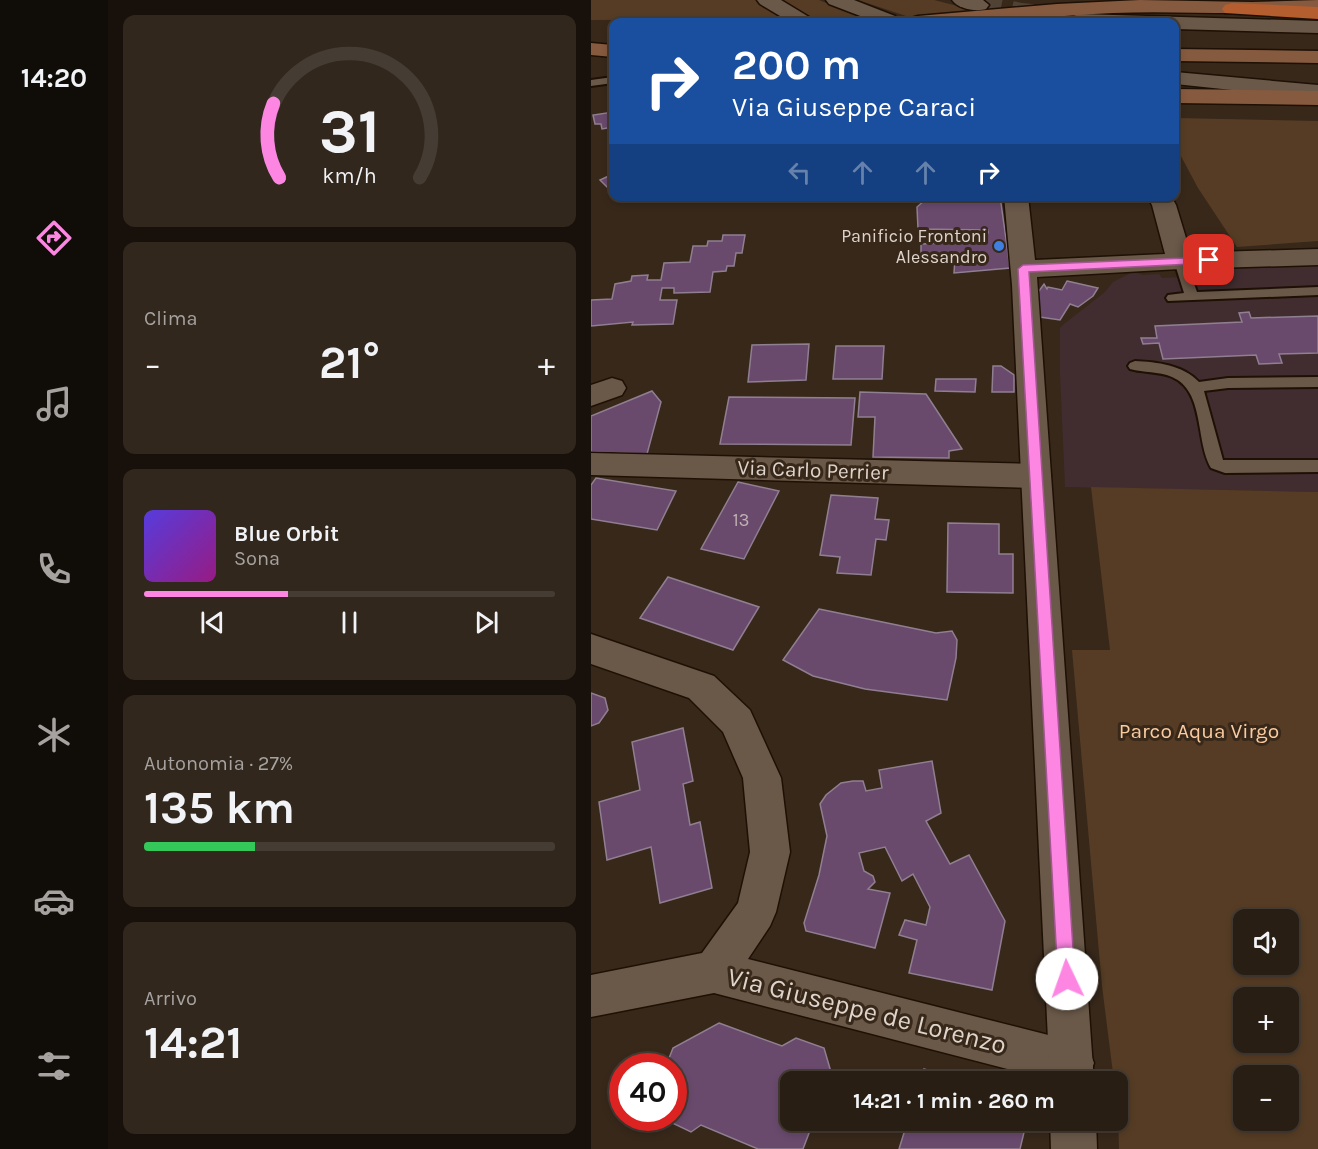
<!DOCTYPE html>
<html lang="it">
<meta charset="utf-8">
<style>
:root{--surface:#291e14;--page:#31271d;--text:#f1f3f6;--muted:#a5a2a0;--line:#453c34;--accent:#fd86e2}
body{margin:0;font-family:Karla,sans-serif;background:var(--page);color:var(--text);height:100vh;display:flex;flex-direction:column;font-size:22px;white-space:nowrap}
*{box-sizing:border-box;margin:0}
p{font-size:20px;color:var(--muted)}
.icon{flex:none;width:33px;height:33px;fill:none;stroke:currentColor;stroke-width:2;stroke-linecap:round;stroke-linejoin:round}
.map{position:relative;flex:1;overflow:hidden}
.side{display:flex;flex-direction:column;gap:15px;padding:15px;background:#17100b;width:483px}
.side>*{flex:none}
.guide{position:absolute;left:18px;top:18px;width:570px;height:183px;border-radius:12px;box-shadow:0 3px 9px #0003,0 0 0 2px var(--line);background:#1a4fa0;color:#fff;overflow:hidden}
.fabs{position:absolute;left:642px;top:909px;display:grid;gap:12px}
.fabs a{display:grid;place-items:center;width:66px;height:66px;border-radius:12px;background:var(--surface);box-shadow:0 3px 9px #0003,0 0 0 2px var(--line);font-size:30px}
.speed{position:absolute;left:18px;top:1053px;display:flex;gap:12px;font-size:30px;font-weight:700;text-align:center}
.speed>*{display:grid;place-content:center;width:78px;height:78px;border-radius:50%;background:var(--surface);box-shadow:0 3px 9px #0003,0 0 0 2px var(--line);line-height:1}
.speed .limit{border:9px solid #d22;background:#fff;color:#111}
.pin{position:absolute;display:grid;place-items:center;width:51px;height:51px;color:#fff;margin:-26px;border-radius:12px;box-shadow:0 3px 9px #0006}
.me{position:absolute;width:66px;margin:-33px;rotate:357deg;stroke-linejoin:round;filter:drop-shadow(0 0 4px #0008)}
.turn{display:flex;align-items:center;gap:21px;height:126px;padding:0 24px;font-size:27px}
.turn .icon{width:78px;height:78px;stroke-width:2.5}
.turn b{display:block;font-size:42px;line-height:51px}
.lanes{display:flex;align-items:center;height:57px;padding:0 24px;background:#0003;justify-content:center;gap:30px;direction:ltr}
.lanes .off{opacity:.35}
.big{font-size:45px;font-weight:700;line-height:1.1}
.side .widget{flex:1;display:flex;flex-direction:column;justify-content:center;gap:9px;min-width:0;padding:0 21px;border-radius:12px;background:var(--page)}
.side .dial{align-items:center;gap:0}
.dial svg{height:156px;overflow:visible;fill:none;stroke:var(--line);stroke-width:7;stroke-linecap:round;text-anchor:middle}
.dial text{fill:var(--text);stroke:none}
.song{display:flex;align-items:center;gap:18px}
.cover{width:72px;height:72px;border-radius:9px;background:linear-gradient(135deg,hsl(250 70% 55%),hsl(310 70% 35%))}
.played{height:6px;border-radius:3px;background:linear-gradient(90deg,var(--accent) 35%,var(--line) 35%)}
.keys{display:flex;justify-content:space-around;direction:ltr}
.heat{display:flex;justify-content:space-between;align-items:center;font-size:33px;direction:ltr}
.charge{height:9px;border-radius:4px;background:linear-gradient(90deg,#34c759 27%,var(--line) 0)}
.trip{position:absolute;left:189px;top:1071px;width:348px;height:60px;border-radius:12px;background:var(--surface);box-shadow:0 3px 9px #0003,0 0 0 2px var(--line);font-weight:700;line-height:60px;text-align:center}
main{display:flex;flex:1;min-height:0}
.menu{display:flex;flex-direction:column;width:108px;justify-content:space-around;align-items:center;background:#100c08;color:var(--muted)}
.menu .icon{width:42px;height:42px}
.menu .selected{color:var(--accent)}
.menu b{font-size:27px;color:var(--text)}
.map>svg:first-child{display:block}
.commercial{fill:#412d2f}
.green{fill:#563c24;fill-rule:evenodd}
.building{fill:#694a6d;stroke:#8f7f91;stroke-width:1.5}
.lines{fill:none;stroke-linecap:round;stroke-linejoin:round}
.tertiary-tunnel{stroke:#504235;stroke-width:22;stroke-dasharray:22 11;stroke-linecap:butt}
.service-casing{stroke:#1e1004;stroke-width:4}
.minor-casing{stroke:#1e1004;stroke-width:3}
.tertiary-casing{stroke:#1e1004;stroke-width:3}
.secondary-casing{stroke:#1e1004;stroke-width:3}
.trunk-casing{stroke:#1e1004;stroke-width:3}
.service{fill:#6a5949;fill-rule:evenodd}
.minor{fill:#6a5949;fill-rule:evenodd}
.tertiary{fill:#6a5949;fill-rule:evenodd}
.secondary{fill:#865a3f;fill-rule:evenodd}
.trunk{fill:#b45d2e;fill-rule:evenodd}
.route{fill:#fd86e2;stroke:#a45793;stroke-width:1.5}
.shop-dot{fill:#3f7fe0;stroke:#37281a;stroke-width:2}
.labels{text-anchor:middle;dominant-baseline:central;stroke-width:6;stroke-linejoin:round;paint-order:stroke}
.far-poi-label{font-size:18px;fill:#ded4cb;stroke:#37281a;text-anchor:end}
.number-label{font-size:18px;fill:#c1b2b4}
.street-label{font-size:21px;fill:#ded4cb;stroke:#37281a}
.park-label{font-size:21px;fill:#facba0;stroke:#37281a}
.near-street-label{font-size:26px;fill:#ded4cb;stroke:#37281a}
</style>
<main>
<nav class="menu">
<b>14:20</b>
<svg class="icon selected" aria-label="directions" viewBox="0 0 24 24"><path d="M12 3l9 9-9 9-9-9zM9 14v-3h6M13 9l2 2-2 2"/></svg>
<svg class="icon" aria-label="music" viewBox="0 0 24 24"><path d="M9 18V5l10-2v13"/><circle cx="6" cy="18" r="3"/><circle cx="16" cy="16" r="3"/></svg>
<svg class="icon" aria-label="phone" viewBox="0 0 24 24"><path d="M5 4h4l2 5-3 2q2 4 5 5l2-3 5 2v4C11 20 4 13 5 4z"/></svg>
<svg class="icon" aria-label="climate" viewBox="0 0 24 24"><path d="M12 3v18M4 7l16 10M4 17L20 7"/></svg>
<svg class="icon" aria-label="car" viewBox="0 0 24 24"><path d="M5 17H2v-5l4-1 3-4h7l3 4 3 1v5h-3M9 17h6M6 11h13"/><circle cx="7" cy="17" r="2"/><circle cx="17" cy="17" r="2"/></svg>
<svg class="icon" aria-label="filters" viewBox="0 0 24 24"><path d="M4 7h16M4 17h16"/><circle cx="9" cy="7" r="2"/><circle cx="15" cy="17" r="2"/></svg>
</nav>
<section class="side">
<div class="widget dial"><svg viewBox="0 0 100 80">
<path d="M14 69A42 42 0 1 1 86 69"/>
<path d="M14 69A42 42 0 0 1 11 31" stroke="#fd86e2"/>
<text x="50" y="56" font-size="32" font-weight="700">31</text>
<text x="50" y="72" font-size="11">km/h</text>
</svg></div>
<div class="widget"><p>Clima</p>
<div class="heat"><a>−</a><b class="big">21°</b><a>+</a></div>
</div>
<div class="widget">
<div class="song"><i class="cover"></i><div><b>Blue Orbit</b><p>Sona</p></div></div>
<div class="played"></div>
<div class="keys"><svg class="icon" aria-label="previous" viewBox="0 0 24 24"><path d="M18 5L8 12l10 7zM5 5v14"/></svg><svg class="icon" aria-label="pause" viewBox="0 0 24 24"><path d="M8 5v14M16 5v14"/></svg><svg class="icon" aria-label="next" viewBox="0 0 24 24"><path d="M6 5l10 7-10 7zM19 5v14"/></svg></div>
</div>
<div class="widget"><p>Autonomia · 27%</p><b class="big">135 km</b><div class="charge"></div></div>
<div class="widget"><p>Arrivo</p><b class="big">14:21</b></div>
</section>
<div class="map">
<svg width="727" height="1149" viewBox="0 0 727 1149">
<rect width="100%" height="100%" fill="#37281a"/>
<path class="commercial" d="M727 265V492L474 487 469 373V328L473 324 514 292 522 282 542 272 552 275 568 274 571 278 610 276 613 270Z"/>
<g class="green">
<path d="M0 0H228L274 19 0 20Z"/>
<path d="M267 0H343L382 10 318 17Z"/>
<path d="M584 118 727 121V241L646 247 607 188 584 145Z"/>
<path d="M500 487 727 492V1149H528L526 1082 523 1081 511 986 481 650H519ZM652 920H698V964H652ZM652 998H698V1042H652ZM652 1076H698V1120H652Z"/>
</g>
<g class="building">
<path d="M22 112V127L11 129 10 124H4L2 115Z"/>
<path d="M22 174V186L16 187 9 180Z"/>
<path d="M409 196 419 268 363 273 364 258H330V244L355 243 356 232 397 233V230L327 229 326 207 334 200H356L357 197 364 196Z"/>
<path d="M132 235H154L151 253H145L143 266H136L135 271 122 272 119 292 83 293V288H71L69 300H86L82 324 41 325 42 322 0 326V300L21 299 24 284 40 281 41 276 57 275 56 280H70L73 263 99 262 102 246H116L117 241H131Z"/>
<path d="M476 281 507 288 502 296 487 307 479 304 469 320 442 316 440 302 453 284 456 289 457 287 471 290Z"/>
<path d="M658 312 660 318 727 316V353L688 354 691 363 668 364 665 355 572 359 568 343 552 344 550 338H566L564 326 651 322 648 313Z"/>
<path d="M218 344 215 380 157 382 161 345Z"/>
<path d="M245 346H293L291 379H242Z"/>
<path d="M402 366H410L423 375V392H401Z"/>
<path d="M345 379H385L384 392 344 391Z"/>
<path d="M61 391 70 402 56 454 0 452V416Z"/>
<path d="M269 392 335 394 371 449 358 451V458L282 457 284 417H267Z"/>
<path d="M138 397 264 398 260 445 129 444Z"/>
<path d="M5 478 85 491 66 530 0 519V485Z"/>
<path d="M147 482 188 491 153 559 110 549Z"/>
<path d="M240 495 287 498 284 519 298 520 295 540 285 539 280 575 246 573 249 557 229 555Z"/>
<path d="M357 523 408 524V554H422V593L356 592Z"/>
<path d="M77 577 168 607 142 650 49 618Z"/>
<path d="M228 609 345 633 361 631 366 640 365 658 356 700 274 689 222 676 192 660Z"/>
<path d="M0 693 14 698 17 710 8 723 0 726Z"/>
<path d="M92 728 102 781 92 784 99 825 109 822 121 888 69 903 60 847 16 860 8 802 49 790 41 742Z"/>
<path d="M341 761 350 813 335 821 359 864 378 855 414 921 401 990 318 973 326 940 308 935 314 920 335 925 339 907 322 874 311 881 294 847 268 853 273 871 282 876 284 882 277 889 299 893 284 948 215 931 213 923 228 875 236 836 229 804 235 795 250 783 262 781H272L275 791 291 788 288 770Z"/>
<path d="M128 1023 191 1046 205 1038 233 1048 240 1072 237 1082H200V1120H223L212 1149H167L110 1125 100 1132 75 1120 74 1118H82V1066H75L82 1048Z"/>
<path d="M333 1069 377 1082H329Z"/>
<path d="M317 1120H436L429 1149H308Z"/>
</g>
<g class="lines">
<path class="tertiary-tunnel" d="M388 5 430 14 489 20"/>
<g class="service-casing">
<g id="service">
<path d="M22 77V83L0 86V80Z"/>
<path d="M589 257 595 261 606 292 727 287V295L577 301 575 298 577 295 593 293 583 261Z"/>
<path d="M544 361C566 362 592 365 608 382L637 378 727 377V387L637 388 613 391 632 460H727V472L634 473 620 468C604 440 614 391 581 377 567 371 553 373 539 369L537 366 539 363Z"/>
</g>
</g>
<g class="minor-casing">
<g id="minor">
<path d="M727 249V265L589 269 580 267 576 261 580 255 589 253Z"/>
<path d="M21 378 31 381 35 388 31 395 0 406V385Z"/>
<path d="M0 453 445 464 456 468 460 476 456 484 445 488 0 475Z"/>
<path d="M0 634 123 676 159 710 190 778 199 852 185 912 179 926 157 959 481 1041 497 1047 503 1063 497 1079 490 1082H467L123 993 0 1017V975L111 953 147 903 159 852 152 778 132 732 98 698 0 664Z"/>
</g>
</g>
<g class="tertiary-casing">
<g id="tertiary">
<path d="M166 0H190L218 17 221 21 199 22 169 4Z"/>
<path d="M235 0H263L304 16 307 20 305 22H285L238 4Z"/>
<path d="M361 0H392L398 5 395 9C385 12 367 9 361 0Z"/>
<path d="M489 14 727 21V33L584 29V22H481L479 20 482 16Z"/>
<path d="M584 72 727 85V99L584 84Z"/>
<path d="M413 196H437L444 260 574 254 561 205 556 196H580L585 205 602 261 598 267 589 269 446 277 503 1082H459L421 285Z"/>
<path d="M459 1120H505L506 1149H460Z"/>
</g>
</g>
<g class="secondary-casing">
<g id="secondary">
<path d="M549 0 661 2 727 0V9C659 17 590 10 522 13 454 15 384 30 317 22L320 18 327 16 466 4Z"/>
<path d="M0 43 22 45V57L0 55Z"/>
<path d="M584 49 727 51V63L584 61Z"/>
<path d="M584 89 727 91V105L584 103Z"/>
</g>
</g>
<g class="trunk-casing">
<path id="trunk" d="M641 3 727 7V19L634 13 631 9 634 5Z"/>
</g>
<use href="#service" class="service"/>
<use href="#minor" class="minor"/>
<use href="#tertiary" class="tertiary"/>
<use href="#secondary" class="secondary"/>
<use href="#trunk" class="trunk"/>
</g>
<path class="route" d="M618 257 623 260 621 263 438 272 484 979 482 985 476 988 469 985 467 979 427 269 432 265Z"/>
<circle class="shop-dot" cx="408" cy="246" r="6"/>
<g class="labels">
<g class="far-poi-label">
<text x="396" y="236">Panificio Frontoni<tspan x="396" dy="21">Alessandro</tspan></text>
</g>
<g class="number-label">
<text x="150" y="520">13</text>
</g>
<g class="street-label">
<text transform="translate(222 470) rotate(2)">Via Carlo Perrier</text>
</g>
<g class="park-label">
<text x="608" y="731">Parco Aqua Virgo</text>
</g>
<g class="near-street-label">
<text transform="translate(276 1011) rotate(14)">Via Giuseppe de Lorenzo</text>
</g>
</g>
</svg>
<div class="fabs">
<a><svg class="icon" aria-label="sound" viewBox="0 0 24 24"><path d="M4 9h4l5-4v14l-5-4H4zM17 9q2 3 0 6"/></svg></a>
<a>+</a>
<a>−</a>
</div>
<div class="speed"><div class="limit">40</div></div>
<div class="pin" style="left:618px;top:260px;background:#d93025"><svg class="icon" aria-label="arrive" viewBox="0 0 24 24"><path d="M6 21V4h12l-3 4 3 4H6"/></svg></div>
<svg class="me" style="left:476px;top:979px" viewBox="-20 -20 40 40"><circle r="19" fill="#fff"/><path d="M0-13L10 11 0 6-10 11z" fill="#fd86e2"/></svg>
<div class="trip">14:21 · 1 min · 260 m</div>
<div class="guide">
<div class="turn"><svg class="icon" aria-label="right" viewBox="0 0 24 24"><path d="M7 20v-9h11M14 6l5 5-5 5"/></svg><div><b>200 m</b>Via Giuseppe Caraci</div></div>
<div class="lanes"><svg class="icon off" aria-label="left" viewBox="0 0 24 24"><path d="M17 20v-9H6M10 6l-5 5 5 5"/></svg><svg class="icon off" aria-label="ahead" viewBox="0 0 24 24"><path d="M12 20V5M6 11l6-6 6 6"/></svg><svg class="icon off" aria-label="ahead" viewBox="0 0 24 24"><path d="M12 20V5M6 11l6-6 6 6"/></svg><svg class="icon" aria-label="right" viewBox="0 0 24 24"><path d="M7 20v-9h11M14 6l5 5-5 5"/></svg></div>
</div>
</div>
</main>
